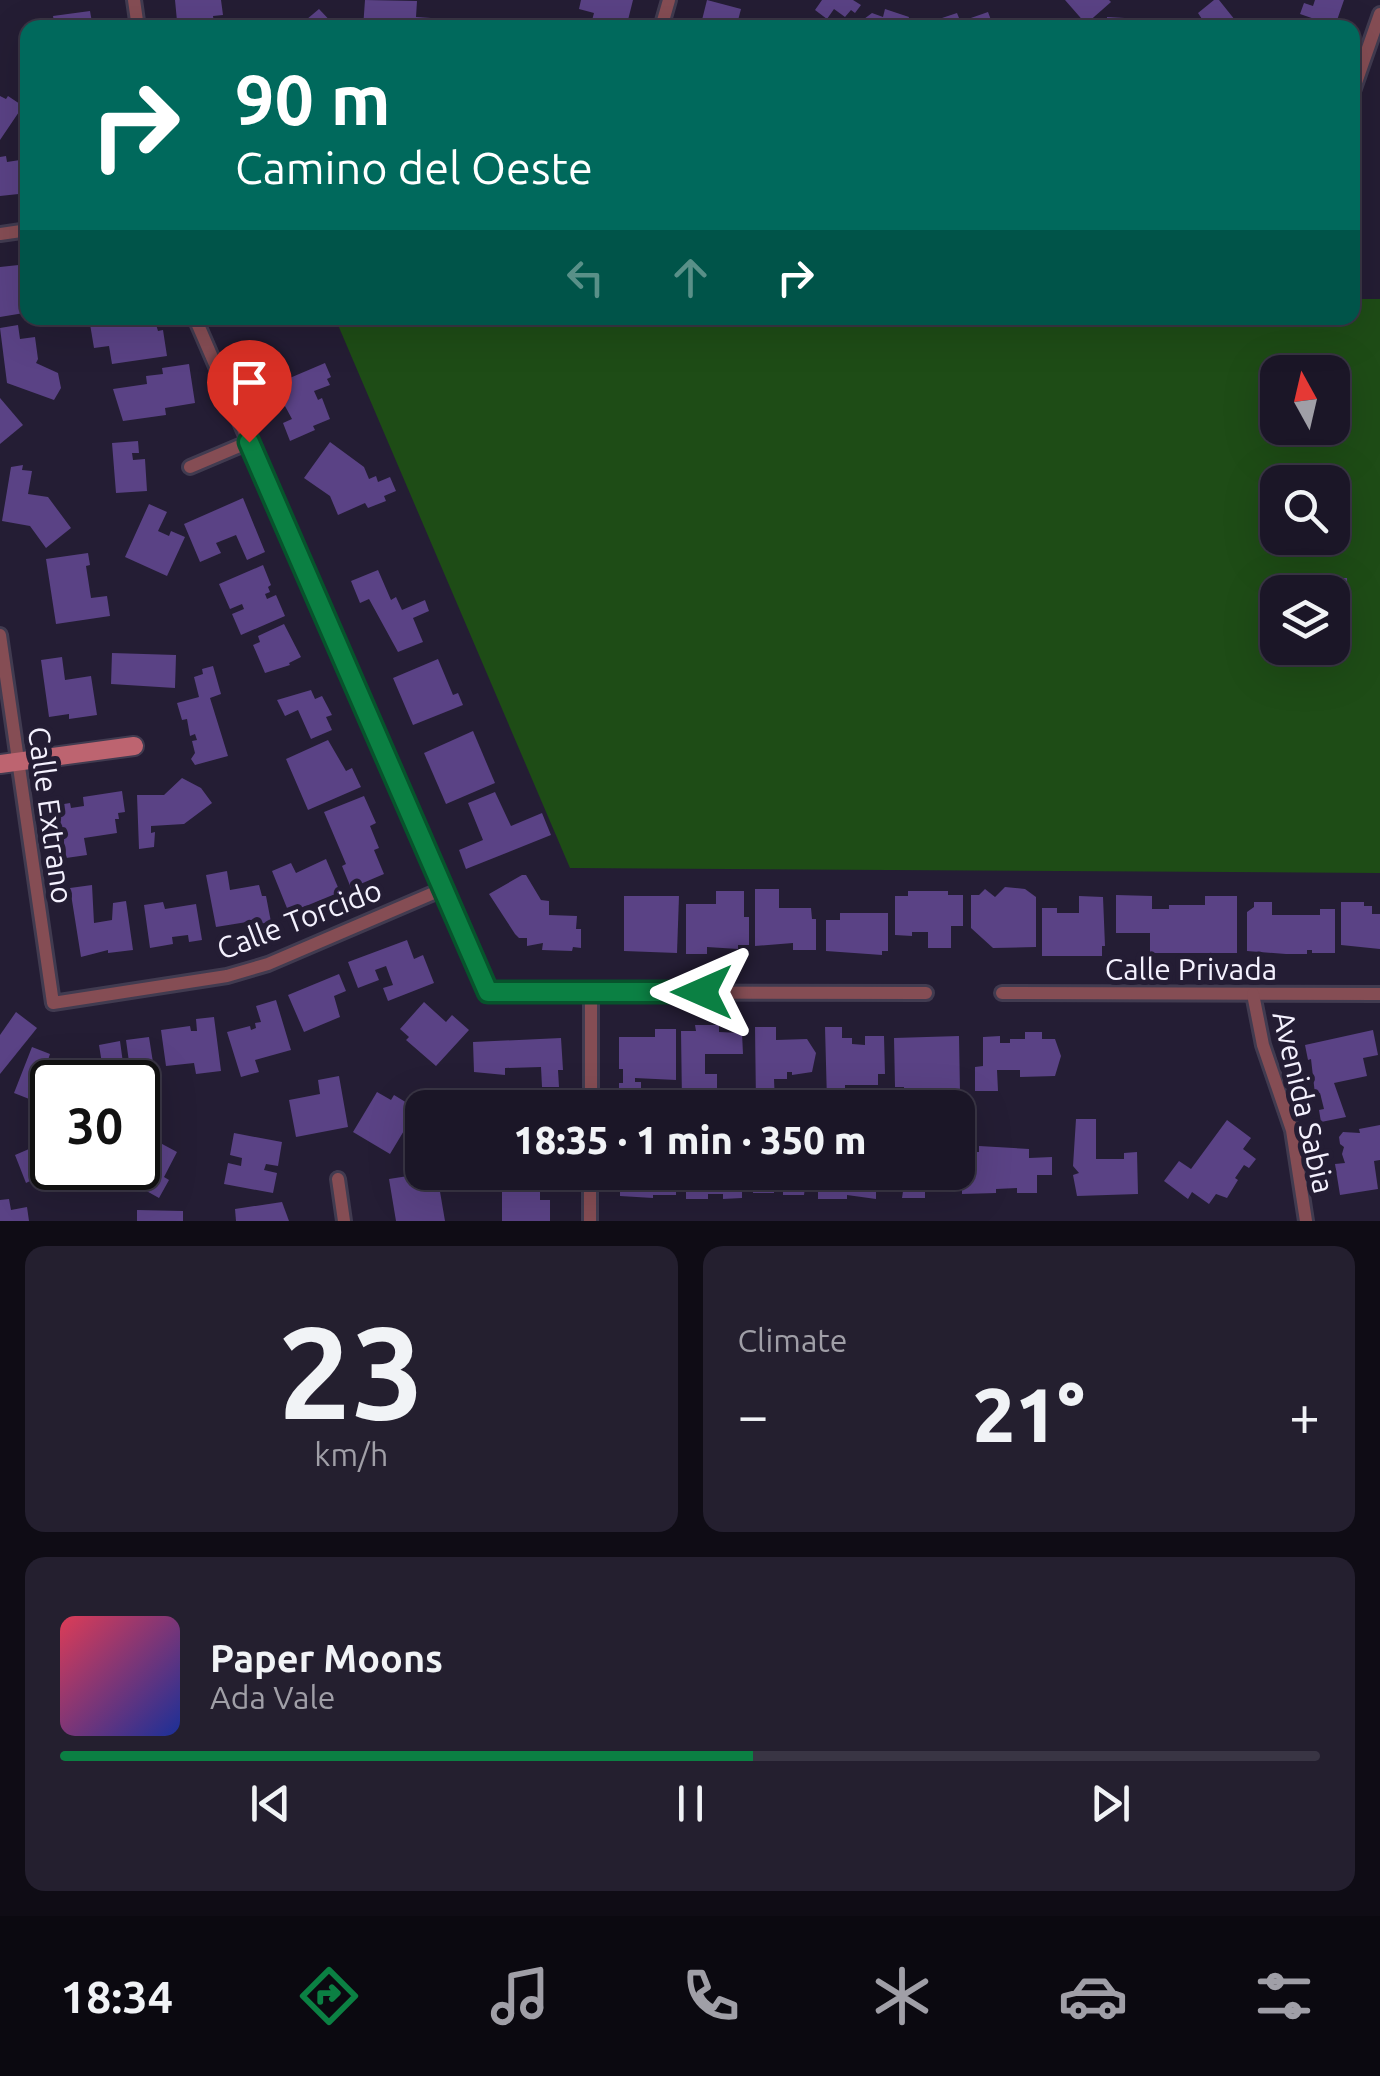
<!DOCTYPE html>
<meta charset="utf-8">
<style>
:root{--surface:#1b1627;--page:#241f2f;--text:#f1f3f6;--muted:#a09fa7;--line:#393544;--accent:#0b8043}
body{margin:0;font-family:Ubuntu,sans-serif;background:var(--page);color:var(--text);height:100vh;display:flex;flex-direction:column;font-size:38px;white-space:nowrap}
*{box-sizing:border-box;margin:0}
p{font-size:32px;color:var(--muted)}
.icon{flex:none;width:55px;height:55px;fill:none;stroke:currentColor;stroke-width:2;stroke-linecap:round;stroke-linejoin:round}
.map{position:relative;height:1221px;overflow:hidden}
.drawer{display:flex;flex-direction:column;gap:25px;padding:25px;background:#0f0c15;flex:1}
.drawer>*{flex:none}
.hud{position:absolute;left:20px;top:20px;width:1340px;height:305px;border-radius:20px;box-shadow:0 10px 40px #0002,0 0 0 2px var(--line);background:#00695c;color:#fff;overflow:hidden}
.needle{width:65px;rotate:352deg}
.buttons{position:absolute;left:1260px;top:355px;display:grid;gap:20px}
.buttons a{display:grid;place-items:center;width:90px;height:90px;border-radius:20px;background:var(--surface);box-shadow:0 10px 40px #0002,0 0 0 2px var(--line);font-size:50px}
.speed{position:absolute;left:30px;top:1060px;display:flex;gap:20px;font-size:50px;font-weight:700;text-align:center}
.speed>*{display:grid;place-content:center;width:130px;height:130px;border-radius:50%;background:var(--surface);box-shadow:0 10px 40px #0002,0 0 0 2px var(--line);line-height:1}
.speed .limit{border:5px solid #111;border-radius:15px;background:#fff;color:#111}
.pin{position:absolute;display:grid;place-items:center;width:85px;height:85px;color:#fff;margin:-102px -42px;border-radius:50% 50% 50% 0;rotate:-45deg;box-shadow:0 0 10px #0007}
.pin .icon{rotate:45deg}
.me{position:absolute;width:110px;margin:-55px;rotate:270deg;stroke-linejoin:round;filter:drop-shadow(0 0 8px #0008)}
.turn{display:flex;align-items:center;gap:35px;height:210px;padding:0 50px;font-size:45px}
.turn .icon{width:130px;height:130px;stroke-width:2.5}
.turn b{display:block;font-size:70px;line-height:85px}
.lanes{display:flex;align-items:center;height:95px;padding:0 50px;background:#0003;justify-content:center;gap:50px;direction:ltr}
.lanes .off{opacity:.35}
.big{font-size:75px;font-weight:800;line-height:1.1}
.drawer .widget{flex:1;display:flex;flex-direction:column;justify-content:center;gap:15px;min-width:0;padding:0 35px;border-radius:20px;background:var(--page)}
.drawer .dial{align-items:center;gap:0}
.dial b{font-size:130px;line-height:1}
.song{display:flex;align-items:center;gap:30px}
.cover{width:120px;height:120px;border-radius:15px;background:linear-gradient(135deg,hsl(350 70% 55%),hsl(230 70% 35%))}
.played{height:10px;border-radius:5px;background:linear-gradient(90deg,var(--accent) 55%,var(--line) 55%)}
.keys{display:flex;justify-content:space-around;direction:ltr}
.heat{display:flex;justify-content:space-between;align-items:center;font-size:55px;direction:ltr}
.drawer .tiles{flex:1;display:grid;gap:25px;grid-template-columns:1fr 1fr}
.widget:last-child{grid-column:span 2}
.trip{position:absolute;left:405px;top:1090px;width:570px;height:100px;border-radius:20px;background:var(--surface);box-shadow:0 10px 40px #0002,0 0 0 2px var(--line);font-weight:800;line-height:100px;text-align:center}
.tabs{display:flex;height:160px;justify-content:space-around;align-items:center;background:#0b0910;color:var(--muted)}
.tabs .icon{width:70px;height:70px}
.tabs .on{color:var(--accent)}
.tabs b{font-size:45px;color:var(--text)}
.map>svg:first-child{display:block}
.green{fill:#1e4c16;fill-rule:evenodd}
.building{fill:#5a4285}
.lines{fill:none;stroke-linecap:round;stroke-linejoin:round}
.street-casing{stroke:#413b50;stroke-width:18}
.secondary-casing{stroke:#413b50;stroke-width:22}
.street{stroke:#854d54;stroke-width:12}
.secondary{stroke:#bd6470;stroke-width:18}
.route-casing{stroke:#07532c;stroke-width:25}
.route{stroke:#0b8043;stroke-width:18}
.labels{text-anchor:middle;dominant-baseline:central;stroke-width:10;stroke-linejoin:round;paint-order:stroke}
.street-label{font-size:30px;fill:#f4f1fe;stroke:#241d34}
</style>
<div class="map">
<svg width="1380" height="1221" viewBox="0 0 1380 1221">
<rect width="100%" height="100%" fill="#241d34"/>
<path class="green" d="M1353 299H1380V873L570 868 335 318H1352ZM1278 372H1332V428H1278ZM1278 482H1332V538H1278ZM1278 592H1332V648H1278Z"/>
<g class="building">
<path d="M175 0H221L223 15 213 16 214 23 228 21 229 28H198L197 18 177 21Z"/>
<path d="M365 0 417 1 416 17 431 18V28H363Z"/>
<path d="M581 0H633L626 28H590L594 13 579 9Z"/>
<path d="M707 0 741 9 736 28H700Z"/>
<path d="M822 0H853L861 5 855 13 851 10 845 17 834 9 827 19 815 10Z"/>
<path d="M1065 0H1109L1111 2 1086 24Z"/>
<path d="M1214 0H1219L1235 20 1231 24 1234 28H1191L1202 19 1198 13Z"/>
<path d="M1315 0H1344L1335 26 1300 14 1304 3 1313 6Z"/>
<path d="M319 9 337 28 300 25Z"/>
<path d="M885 9 909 17 906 28H852L872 13 883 17Z"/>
<path d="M90 11 93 28H55L53 16Z"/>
<path d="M988 12 994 28H971L968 19Z"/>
<path d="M957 13 963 28H942L939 19Z"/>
<path d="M1107 17 1125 18 1124 28H1107Z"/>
<path d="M1141 20 1167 22V28H1140Z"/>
<path d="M0 96 6 99 8 96 23 106 0 140Z"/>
<path d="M6 156 7 162 20 160 22 171 28 170V193L0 196V157Z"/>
<path d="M28 264V283L20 285 24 313 0 317V267Z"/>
<path d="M89 318H154L158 331 163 330 167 356 112 364 109 346 94 348Z"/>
<path d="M18 325 20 339 35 337 38 359 36 363 58 373 61 388 54 400 7 383 0 328Z"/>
<path d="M325 363 331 377 327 379 330 385 314 391 318 400 322 398 330 419 313 426 315 430 290 441 283 423 292 419 279 395 282 394 278 383Z"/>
<path d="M189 364 195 403 165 408 166 415 123 421 113 389 147 384 146 376 163 374 162 368Z"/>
<path d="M0 398 23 425 0 444Z"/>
<path d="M138 441 139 453H132L133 460 145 459 147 491 116 493 112 443Z"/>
<path d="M330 442 364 467 369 479 376 476 378 482 390 477 396 491 384 496 386 501 368 508 365 503 338 515 330 496 304 478Z"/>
<path d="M23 465 22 470 32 471 28 494 48 497 71 528 46 548 30 526 2 521 11 467Z"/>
<path d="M1345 487 1349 527 1340 528V519L1332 520V488Z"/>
<path d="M1278 492V524L1263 525 1261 494Z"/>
<path d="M243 498 265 552 247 560 236 535 216 543 221 553 200 562 184 524Z"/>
<path d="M149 504 167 512 158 531 169 536 171 531 185 537 167 576 125 557Z"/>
<path d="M88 553 90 565 86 566 91 598 107 596 110 616 56 624 46 559Z"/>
<path d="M263 565 271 585 268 587 270 592 265 594 267 599 276 595 285 616 241 635 232 614 244 609 242 604 230 609 219 584Z"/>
<path d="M378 570 391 600 396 597 402 610 425 600 429 611 413 618 423 642 398 652 369 599 360 603 351 581Z"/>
<path d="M1347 578 1348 609H1332V592H1304L1303 579Z"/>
<path d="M284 624 301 657 289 663 290 665 265 673 253 645 260 642 258 636Z"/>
<path d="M112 653 176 655 175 688 111 684Z"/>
<path d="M62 657 65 680 91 676 97 715 69 719V714L49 717 41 660Z"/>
<path d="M438 659 453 695 458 693 463 705 413 725 393 678Z"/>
<path d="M213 666 221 694 210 698 228 756 195 765 191 759 195 753 192 741 197 740 195 734 190 736 187 719 182 720 177 703 199 697 194 677 203 674 202 669Z"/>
<path d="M311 690 315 699 322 696 332 715 326 717 332 730 311 739 298 710 285 716 277 700Z"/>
<path d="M473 731 495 783 446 804 424 753Z"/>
<path d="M328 740 346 771 352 768 361 787 308 810 286 759Z"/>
<path d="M182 778 201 788 212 803 184 824 151 826V833L155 832 154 847 139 849 137 795H164Z"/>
<path d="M122 791 125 812 118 813 119 819H115L117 833 84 838 87 855 66 858 58 805 70 803 71 808 84 806 83 797Z"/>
<path d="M495 792 511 826 542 813 551 835 466 869 459 850 483 840 468 803Z"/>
<path d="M364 796 376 823 370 826 379 848 374 850 384 874 351 888 342 866 346 864 324 812Z"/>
<path d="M326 859 340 892 289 913 272 871 291 863 296 873Z"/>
<path d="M227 871 230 890 259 885 262 896H266L271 922 253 925V921L216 927 206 875Z"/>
<path d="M522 875H526L541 900 549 901V915L577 916 576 929H581V948L573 947 572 951 542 950 543 943 527 946V938H519L515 934 489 894Z"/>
<path d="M92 885 94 923 112 920 113 903 126 901 133 950 108 953V950L81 957 70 888Z"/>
<path d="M1005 887 1025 889 1036 897V947L993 948 971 928V895H979L985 889 995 897Z"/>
<path d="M755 889H779V908H811L812 919H816V950H793V943L755 946Z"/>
<path d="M716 891H744V917H749V945H738V949L707 947V954H686V904H716Z"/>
<path d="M908 891H948V895H963V926H951V948H928V932H912V936L895 935V896H908Z"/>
<path d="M1116 895 1152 896V909H1169V905H1205V896H1237V953H1150V933H1116Z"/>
<path d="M624 896H679L677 953 624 951Z"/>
<path d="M1079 896 1103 897 1105 946H1102V956H1042V908H1057V913H1079Z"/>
<path d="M163 902 165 909 196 904 202 940 189 942 188 935 172 937 173 944 150 948 144 905Z"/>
<path d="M1254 902H1272V915H1320V909H1335V953H1312V950H1307V954H1286L1247 951V912L1254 907Z"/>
<path d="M1341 902H1364V906H1372V914H1380V949L1341 945Z"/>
<path d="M840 913H888V951H882V955L826 951V920H840Z"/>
<path d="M407 940 414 959 423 955 434 983 388 1001 383 988 393 985 386 966 375 970 379 980 358 988 348 962Z"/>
<path d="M339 974 346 991 334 996 340 1017 304 1032 288 995Z"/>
<path d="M276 1000 291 1050 255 1060 259 1072 241 1077 227 1032 250 1026 251 1030 256 1028 255 1023 261 1022 256 1006Z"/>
<path d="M424 1002 446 1022 452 1015 469 1030 436 1066 406 1040 409 1037 400 1029Z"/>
<path d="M16 1012 37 1028 0 1074V1035Z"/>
<path d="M214 1017 221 1071 196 1074 194 1063 166 1066 161 1030 190 1026 191 1031H197L196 1019Z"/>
<path d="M695 1025H719V1032L742 1033 743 1054H705V1074H717V1103H682L681 1031H696Z"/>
<path d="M755 1027H776V1040L807 1039 816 1053 812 1072 792 1075V1072H787V1079H774L775 1103H756Z"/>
<path d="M825 1027H842V1038H852V1044L865 1045V1036H884L885 1074H878V1085H845V1100L827 1101Z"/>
<path d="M655 1029H676V1080L635 1078V1082H641V1106H619V1083H623V1069H619V1037H655Z"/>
<path d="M1373 1030 1378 1055 1363 1058 1367 1076 1334 1083 1346 1117 1321 1122 1319 1110 1324 1109 1320 1093 1315 1094 1311 1059 1308 1060 1305 1045Z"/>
<path d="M1025 1032H1042V1039H1055L1061 1056 1055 1076 1020 1077V1070H997L998 1091H975V1067L983 1066V1037L1000 1036V1043H1010V1039H1025Z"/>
<path d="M959 1036 960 1093H942V1089H915V1093H904V1087H895L894 1038Z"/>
<path d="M149 1037 157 1088 138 1092 135 1074 122 1076 123 1082H105L99 1045 120 1041 123 1063 129 1062 126 1040Z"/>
<path d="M561 1038 563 1070H558L559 1087H542L541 1067 505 1068V1075L474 1072 473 1042Z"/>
<path d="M32 1047 50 1054 48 1060 61 1065 64 1059 87 1068 82 1082H52V1108L14 1093Z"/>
<path d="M339 1076 348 1127 296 1137 289 1100 320 1094 318 1080Z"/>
<path d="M377 1092 391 1100 394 1095 417 1109 390 1154 353 1132Z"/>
<path d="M515 1097 516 1108H501V1098Z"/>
<path d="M1076 1119H1096V1159H1124V1153L1137 1152 1138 1194 1077 1196 1073 1175 1079 1173 1073 1166Z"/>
<path d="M1227 1120 1251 1138 1243 1149 1256 1159 1249 1168 1244 1165 1235 1178 1238 1180 1227 1198 1216 1194 1209 1204 1192 1192 1188 1199 1164 1181 1179 1161 1191 1169Z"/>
<path d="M1380 1125V1160L1374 1161 1378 1189 1340 1195 1335 1164 1345 1163 1342 1154 1344 1147 1340 1144 1339 1137 1343 1132 1360 1133 1359 1129Z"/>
<path d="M138 1131 177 1152 164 1177 169 1180 159 1198 134 1184 139 1175 125 1168H138Z"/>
<path d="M234 1133 282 1142 278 1166 266 1164 264 1170 277 1173 273 1193 224 1184 228 1163 241 1166 242 1158 230 1155Z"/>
<path d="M52 1146V1168H73L76 1175 42 1188 41 1185 37 1186 34 1179 26 1183 15 1155 29 1149 31 1155Z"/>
<path d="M979 1146 1029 1149V1158L1052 1157V1175H1037V1193H1017V1188L996 1189V1193L962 1194V1152H979Z"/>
<path d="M90 1168H122L115 1181Z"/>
<path d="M511 1172H551V1185H540V1200H550V1221H502V1188H512Z"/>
<path d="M620 1172H676V1195H653V1198L620 1196Z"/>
<path d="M686 1172H742V1198L723 1199V1194H708V1199H686Z"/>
<path d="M753 1172H807L804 1195H783V1183H774V1193H753Z"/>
<path d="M818 1172H876V1199L847 1195V1199H818Z"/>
<path d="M906 1172H955V1184H948V1190H936V1184H925V1198H902Z"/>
<path d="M408 1176 410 1185 438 1180 445 1221H396L389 1179Z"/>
<path d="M9 1199 11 1210 27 1207 29 1221H0V1200Z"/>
<path d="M282 1202 289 1221H236L235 1209Z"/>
<path d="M137 1210 183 1211V1221H137Z"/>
</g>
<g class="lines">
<g class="street-casing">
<g id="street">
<path d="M134 0 138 28"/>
<path d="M661 28 669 0"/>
<path d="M1352 94 1380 14"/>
<path d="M0 234 28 230"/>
<path d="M195 318 487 992 926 993"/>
<path d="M190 467 249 442"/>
<path d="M0 635 53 1003 227 976 268 964 443 889"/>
<path d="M1002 993 1380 994"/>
<path d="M1253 994 1263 1045 1292 1130 1306 1221"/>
<path d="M591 1108V992"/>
<path d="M338 1179 344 1221"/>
<path d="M590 1221V1172"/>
</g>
</g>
<g class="secondary-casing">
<path id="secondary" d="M0 764 134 746"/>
</g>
<use href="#street" class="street"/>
<use href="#secondary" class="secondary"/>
</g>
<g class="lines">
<g class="route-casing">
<path id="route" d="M249 442 488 992H702"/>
</g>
<use href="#route" class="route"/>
</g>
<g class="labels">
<g class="street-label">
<text transform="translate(51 815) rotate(82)">Calle Extrano</text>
<text transform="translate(299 919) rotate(-21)">Calle Torcido</text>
<text x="1191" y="969">Calle Privada</text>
<text transform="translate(1304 1102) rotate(77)">Avenida Sabia</text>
</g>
</g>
</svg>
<div class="buttons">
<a><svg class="needle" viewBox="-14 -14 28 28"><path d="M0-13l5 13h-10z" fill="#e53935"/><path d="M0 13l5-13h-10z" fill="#a09fa7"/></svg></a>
<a><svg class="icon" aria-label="search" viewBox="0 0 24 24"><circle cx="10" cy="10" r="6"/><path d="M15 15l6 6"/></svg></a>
<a><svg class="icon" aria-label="layers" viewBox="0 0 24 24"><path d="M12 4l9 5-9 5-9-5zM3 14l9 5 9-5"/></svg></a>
</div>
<div class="speed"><div class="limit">30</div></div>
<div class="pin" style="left:249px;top:442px;background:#d93025"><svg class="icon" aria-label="arrive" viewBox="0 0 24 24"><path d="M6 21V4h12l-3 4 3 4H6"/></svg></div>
<svg class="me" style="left:702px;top:992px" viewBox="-20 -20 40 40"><path d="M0-17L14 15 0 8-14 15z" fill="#0b8043" stroke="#fff" stroke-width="4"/></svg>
<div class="trip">18:35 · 1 min · 350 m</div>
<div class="hud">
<div class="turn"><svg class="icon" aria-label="right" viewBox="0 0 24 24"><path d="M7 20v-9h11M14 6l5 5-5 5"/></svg><div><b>90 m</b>Camino del Oeste</div></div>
<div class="lanes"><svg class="icon off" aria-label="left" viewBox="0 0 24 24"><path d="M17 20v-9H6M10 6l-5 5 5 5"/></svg><svg class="icon off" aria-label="ahead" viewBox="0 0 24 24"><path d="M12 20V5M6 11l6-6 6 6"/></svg><svg class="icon" aria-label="right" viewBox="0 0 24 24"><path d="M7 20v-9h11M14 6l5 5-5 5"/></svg></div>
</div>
</div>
<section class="drawer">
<div class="tiles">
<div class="widget dial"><b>23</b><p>km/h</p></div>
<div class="widget"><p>Climate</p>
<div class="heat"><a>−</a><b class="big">21°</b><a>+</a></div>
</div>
<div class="widget">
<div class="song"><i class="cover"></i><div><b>Paper Moons</b><p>Ada Vale</p></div></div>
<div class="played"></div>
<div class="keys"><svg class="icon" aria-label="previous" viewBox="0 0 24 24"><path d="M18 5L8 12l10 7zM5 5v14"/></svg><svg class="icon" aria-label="pause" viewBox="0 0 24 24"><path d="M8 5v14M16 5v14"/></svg><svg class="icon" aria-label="next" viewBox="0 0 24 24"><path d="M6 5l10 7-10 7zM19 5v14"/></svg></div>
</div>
</div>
</section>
<nav class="tabs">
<b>18:34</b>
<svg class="icon on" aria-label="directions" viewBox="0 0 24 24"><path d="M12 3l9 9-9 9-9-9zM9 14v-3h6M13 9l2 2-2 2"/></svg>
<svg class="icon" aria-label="music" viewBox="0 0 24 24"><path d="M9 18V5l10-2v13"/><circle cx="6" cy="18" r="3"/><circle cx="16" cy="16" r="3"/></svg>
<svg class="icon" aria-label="phone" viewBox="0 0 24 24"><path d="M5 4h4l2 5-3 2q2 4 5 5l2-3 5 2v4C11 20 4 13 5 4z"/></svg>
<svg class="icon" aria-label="climate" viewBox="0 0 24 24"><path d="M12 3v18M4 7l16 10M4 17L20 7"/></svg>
<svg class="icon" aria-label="car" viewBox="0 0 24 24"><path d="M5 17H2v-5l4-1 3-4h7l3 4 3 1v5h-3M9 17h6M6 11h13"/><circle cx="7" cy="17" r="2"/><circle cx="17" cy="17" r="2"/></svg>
<svg class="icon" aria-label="filters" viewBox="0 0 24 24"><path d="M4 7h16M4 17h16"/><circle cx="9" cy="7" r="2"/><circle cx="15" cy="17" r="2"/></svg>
</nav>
